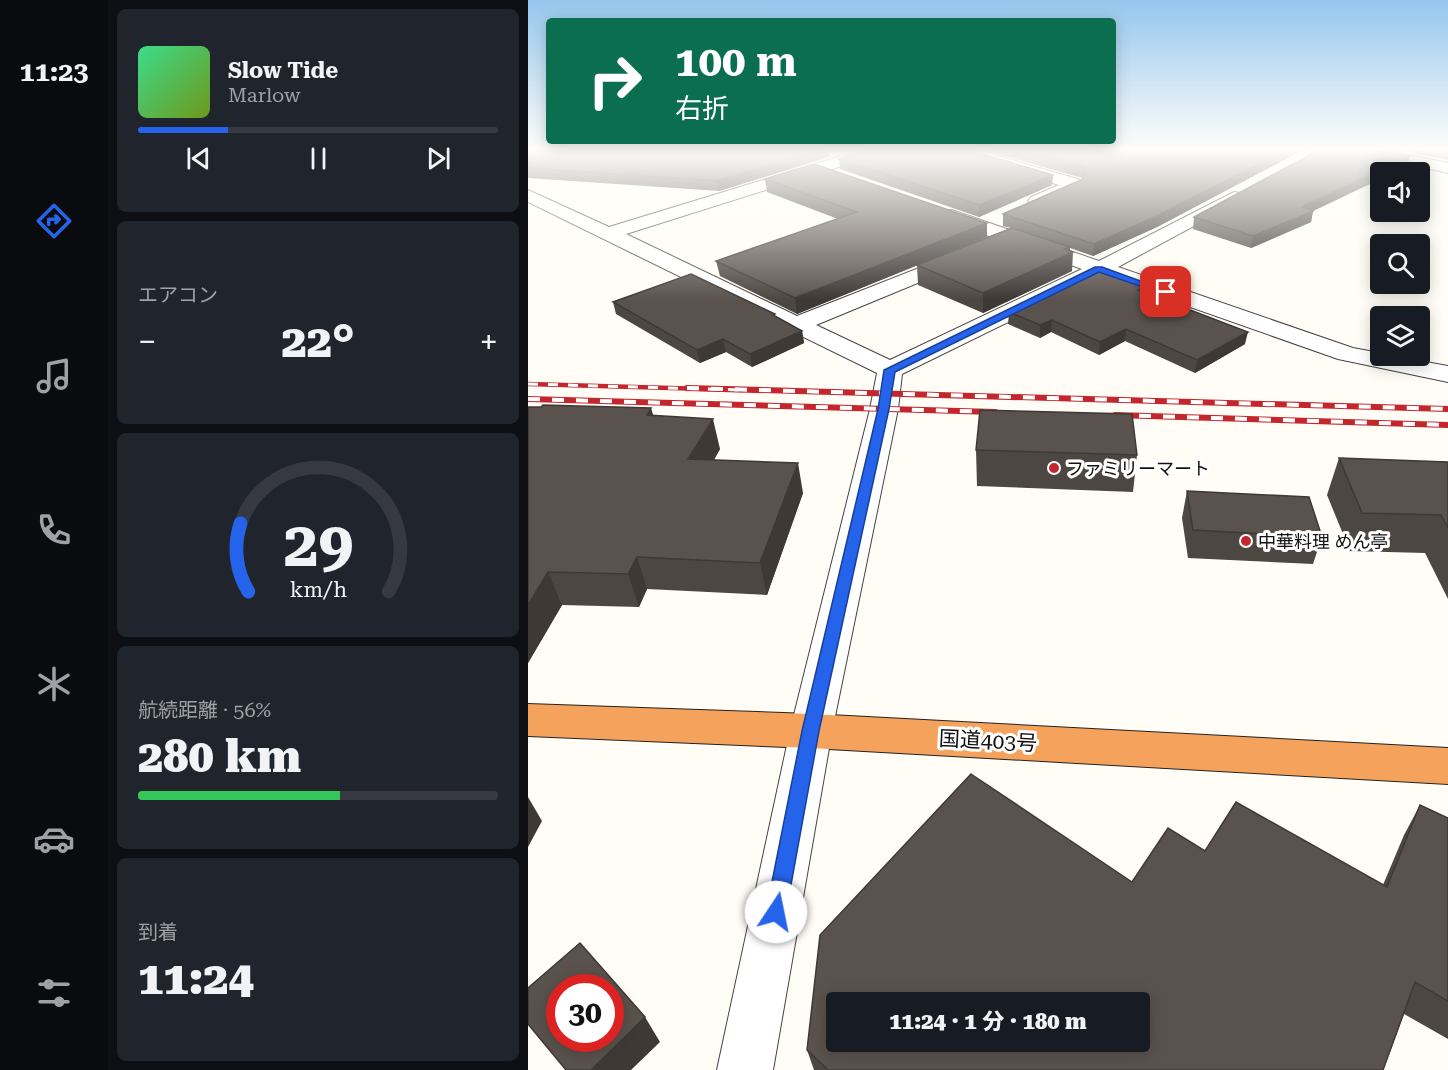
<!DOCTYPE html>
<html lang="ja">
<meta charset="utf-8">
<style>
:root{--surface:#171b24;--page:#20242c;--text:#f1f3f6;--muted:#9ea1a6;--line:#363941;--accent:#2563eb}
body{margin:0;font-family:"Roboto Serif","Noto Sans JP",serif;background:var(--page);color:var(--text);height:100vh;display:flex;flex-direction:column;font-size:22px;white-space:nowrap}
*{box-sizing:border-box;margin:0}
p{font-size:20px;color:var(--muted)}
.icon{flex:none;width:33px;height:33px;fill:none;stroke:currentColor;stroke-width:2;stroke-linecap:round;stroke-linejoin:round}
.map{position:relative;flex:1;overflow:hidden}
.drawer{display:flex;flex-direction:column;gap:9px;padding:9px;background:#0d0f14;width:420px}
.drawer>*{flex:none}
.guide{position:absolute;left:18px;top:18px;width:570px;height:126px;border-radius:6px;box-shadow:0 3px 15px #0003;background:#0b6e4f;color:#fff;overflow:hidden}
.controls{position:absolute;left:842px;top:162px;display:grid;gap:12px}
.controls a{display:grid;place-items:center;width:60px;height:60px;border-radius:6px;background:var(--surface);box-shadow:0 3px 15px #0003;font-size:30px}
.speed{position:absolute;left:18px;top:974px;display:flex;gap:12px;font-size:30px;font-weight:700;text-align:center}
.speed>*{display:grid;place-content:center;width:78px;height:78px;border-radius:50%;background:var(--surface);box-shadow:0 3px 15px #0003;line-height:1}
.speed .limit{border:9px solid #d22;background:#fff;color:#111}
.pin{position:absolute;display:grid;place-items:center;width:51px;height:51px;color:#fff;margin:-26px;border-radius:12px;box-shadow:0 3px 9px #0006}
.me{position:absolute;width:66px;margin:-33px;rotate:11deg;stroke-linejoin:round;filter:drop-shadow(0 0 4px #0008)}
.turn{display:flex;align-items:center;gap:21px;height:126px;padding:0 30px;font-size:27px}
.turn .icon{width:78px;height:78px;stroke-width:2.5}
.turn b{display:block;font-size:42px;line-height:51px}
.big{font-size:45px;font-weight:800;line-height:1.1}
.drawer .tile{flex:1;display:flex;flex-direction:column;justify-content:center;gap:9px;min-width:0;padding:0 21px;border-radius:9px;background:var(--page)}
.drawer .dial{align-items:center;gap:0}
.dial svg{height:156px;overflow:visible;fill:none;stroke:var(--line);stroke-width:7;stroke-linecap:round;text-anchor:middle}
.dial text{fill:var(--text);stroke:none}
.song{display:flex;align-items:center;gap:18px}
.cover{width:72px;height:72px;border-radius:9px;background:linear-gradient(135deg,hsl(150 70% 55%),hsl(80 70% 35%))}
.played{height:6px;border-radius:3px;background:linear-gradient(90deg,var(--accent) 25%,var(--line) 25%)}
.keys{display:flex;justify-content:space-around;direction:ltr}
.heat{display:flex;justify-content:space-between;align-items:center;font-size:33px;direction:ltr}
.charge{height:9px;border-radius:4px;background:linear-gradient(90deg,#34c759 56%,var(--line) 0)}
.trip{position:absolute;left:298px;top:992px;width:324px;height:60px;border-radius:6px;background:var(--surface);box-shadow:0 3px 15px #0003;font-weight:800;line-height:60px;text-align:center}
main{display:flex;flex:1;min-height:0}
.dock{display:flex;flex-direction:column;width:108px;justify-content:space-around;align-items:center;background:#090b0e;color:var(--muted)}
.dock .icon{width:42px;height:42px}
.dock .active{color:var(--accent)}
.dock b{font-size:27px;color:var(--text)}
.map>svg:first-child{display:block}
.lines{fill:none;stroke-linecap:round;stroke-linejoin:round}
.street-casing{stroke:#444;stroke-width:2}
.highway-casing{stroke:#222;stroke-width:2}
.street{fill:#fff;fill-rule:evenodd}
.highway{fill:#f5a25d;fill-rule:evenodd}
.rail-far1-casing{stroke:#c4262e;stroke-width:4.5}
.rail-casing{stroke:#c4262e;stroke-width:6}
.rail-far1{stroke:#fff;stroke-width:3;stroke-dasharray:10;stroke-linecap:butt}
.rail{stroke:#fff;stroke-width:4;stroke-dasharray:12;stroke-linecap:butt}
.wall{fill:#4d4742}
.shaded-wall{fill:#3f3936}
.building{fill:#5a524d;stroke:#3f3936;stroke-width:1.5;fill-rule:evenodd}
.route{fill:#2563eb;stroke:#184099;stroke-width:1.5}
.poi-dot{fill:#c4262e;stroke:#fff;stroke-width:2}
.labels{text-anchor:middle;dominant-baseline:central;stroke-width:6;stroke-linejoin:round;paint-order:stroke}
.poi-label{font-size:18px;fill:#111;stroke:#fff;text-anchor:start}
.near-street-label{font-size:21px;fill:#111;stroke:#fff}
</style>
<main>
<nav class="dock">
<b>11:23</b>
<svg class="icon active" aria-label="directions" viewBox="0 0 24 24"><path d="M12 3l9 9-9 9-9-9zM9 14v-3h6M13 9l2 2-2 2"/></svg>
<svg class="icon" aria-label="music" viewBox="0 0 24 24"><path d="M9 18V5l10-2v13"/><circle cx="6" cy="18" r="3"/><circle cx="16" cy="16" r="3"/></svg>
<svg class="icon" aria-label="phone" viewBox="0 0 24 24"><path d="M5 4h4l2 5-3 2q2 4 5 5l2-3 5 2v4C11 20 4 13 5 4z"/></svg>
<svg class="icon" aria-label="climate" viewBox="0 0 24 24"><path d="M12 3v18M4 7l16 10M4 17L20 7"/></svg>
<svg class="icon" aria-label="car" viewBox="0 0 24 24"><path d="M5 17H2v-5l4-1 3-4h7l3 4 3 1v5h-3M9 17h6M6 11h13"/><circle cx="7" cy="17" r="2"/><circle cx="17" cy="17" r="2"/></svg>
<svg class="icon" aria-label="filters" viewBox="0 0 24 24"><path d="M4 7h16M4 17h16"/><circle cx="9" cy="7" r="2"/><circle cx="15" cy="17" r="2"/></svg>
</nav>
<section class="drawer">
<div class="tile">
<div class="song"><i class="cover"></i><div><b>Slow Tide</b><p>Marlow</p></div></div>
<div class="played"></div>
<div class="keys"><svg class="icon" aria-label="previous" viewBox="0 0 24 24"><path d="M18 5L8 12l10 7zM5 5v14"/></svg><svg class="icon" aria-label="pause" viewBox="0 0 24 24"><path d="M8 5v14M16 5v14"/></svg><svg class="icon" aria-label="next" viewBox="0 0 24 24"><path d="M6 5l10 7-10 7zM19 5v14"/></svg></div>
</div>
<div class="tile"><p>エアコン</p>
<div class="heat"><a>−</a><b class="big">22°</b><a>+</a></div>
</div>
<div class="tile dial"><svg viewBox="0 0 100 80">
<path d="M14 69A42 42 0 1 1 86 69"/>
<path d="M14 69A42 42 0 0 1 10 34" stroke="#2563eb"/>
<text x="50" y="56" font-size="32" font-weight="700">29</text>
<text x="50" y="72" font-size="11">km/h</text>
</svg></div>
<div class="tile"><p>航続距離 · 56%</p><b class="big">280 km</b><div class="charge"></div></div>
<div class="tile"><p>到着</p><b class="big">11:24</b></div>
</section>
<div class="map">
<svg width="920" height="1070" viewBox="0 0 920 1070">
<rect width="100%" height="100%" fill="#fffdf5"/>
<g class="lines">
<g class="street-casing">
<g id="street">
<path d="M333 150H357L355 153 98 234 269 316 424 255 431 253 438 255 441 259 438 263 288 325 362 360 554 269 410 218 408 214 410 210H424L571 261 706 192 712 193 715 197 712 201 590 267 825 348 852 353V356H865L920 366V382L810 359 574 276 374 374 370 409 304 731 245 1070H189L262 731 342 409 349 373 0 202V190L81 227Z"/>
<path d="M424 150H449L553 180 556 184 553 188 515 205H503L500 201 503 197 531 185 426 153Z"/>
<path d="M830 150H859L920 163V173L832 153Z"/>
</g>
</g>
<g class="highway-casing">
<path id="highway" d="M0 704 283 714 920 748V784L283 748 0 736Z"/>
</g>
<use href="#street" class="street"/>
<use href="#highway" class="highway"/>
<g class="rail-far1-casing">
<path id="rail-far1" d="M0 384 214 390"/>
</g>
<g class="rail-casing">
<g id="rail">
<path d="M159 388 920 409"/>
<path d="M0 399 467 412"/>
<path d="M587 415 920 425"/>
</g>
</g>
<use href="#rail-far1" class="rail-far1"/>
<use href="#rail" class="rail"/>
</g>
<g class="wall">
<path d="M0 150H300L301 157 191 191 0 178Z"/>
<path d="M456 150H775L629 227 565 256 542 248 544 271 455 313 390 285 389 265 483 228 475 226V214L555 179 554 178Z"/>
<path d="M869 150H920V160Z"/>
<path d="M311 159 525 175 524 185 451 217 312 169Z"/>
<path d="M879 166 865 172H852V179L785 211 783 222 723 248 665 229 666 217Z"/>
<path d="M237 179 459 237 269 314 192 276 188 261 310 219 239 192Z"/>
<path d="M618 285 617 292 717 344 667 373 597 341 571 355 523 332 512 338 480 324 481 312Z"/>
<path d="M85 302 247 316 274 331 276 343 224 367 198 352 172 363 88 314Z"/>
<path d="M0 407 125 415 192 449 186 460 275 493 239 595 119 589 111 607 34 605 0 663Z"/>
<path d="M448 450 609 455 605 492 449 486Z"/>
<path d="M811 458 920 462V599L897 553 822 551 799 495Z"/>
<path d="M659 491 794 537 785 564 660 558 654 518Z"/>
<path d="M892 805 920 818V1039L876 1014 855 1070H286L279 1050 604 882 677 851 855 885 876 835Z"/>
</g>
<g class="shaded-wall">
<path d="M294 150H300L301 157 191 191 189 181Z"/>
<path d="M758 150H775L629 227 565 256 566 244Z"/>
<path d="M882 156 879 166 865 172H852V179L785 211 783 222 723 248 725 236 774 207Z"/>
<path d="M525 175 524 185 451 217V205Z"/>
<path d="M459 223V237L269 314 267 298Z"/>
<path d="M542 247 541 254 545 252 544 271 455 313V293Z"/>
<path d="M618 285 617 297 610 290Z"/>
<path d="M524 320 523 332 512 338V325Z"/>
<path d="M598 329 597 341 571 355 572 342Z"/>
<path d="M274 331 276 343 224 367 222 354Z"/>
<path d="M720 332 717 344 667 373 669 360Z"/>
<path d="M195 339 198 352 172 363 169 350Z"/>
<path d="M123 408 132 437 119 415Z"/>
<path d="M185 419 192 449 168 490 160 459Z"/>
<path d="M270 463 275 493 239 595 232 563Z"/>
<path d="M109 557 119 589 111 607 100 574Z"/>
<path d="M20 572 34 605 0 663V605Z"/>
<path d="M0 797 14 821 0 847Z"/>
<path d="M117 1017 132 1042 103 1070H63Z"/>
</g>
<g class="building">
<path d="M0 150H294L189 181 0 168Z"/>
<path d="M337 150H441L525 175 451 205 311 159Z"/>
<path d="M492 150H758L631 215 566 244 475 214 555 179 559 173 554 167Z"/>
<path d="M791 150H855L882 156 774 207 785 211 725 236 666 217Z"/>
<path d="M286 164 459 223 267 298 188 261 329 212 237 179Z"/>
<path d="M484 228 542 247 537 249 545 252 455 293 389 265Z"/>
<path d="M571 269 618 285 610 290 720 332 669 360 598 329 572 342 524 320 512 325 481 312Z"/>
<path d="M163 274 247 314 245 315 274 331 222 354 195 339 169 350 85 302Z"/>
<path d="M15 405 123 408 119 415 185 419 160 459 270 463 232 563 109 557 100 574 20 572 0 605V407H13Z"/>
<path d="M452 410 604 414 609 455 448 450Z"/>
<path d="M811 458 920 462V528L913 515 834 513Z"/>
<path d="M659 491 781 497 794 537 665 530Z"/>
<path d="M443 774 604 882 640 828 677 851 708 802 859 887 892 805 920 818V1001L887 982 855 1070H300L279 1050 292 935ZM309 1002H612V1041H309Z"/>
<path d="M52 943 117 1017 63 1070H38L0 1024V988ZM32 987H82V1038H32Z"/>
</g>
<linearGradient id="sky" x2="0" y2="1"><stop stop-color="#95c6ee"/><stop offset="0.5" stop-color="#fffefa"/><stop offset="1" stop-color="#fffefa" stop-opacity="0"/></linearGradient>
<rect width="920" height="300" fill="url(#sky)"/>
<path class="route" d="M567 267H574L643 292 635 294 571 272 367 372 361 409 291 731 258 912 255 919 248 922 241 919 238 912 274 731 350 409 356 370Z"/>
<g class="poi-dot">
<circle cx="526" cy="468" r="6"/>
<circle cx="718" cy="541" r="6"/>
</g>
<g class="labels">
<g class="poi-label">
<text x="538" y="468">ファミリーマート</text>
<text x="730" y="541">中華料理 めん亭</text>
</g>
<g class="near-street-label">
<text transform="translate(460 741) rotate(3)">国道403号</text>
</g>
</g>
</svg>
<div class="controls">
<a><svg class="icon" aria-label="sound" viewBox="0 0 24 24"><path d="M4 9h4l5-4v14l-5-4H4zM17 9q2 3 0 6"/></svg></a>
<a><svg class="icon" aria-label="search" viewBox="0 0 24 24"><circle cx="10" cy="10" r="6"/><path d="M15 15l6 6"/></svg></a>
<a><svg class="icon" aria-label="layers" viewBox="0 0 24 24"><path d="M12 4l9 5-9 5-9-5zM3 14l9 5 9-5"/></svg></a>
</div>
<div class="speed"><div class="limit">30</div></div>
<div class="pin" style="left:638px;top:292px;background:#d93025"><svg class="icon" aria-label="arrive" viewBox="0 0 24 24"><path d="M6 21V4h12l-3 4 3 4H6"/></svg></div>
<svg class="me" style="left:248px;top:912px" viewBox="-20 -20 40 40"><circle r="19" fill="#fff"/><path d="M0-13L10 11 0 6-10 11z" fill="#2563eb"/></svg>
<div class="trip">11:24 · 1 分 · 180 m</div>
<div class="guide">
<div class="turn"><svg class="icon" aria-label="right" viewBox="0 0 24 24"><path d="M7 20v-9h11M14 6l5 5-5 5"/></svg><div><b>100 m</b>右折</div></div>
</div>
</div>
</main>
